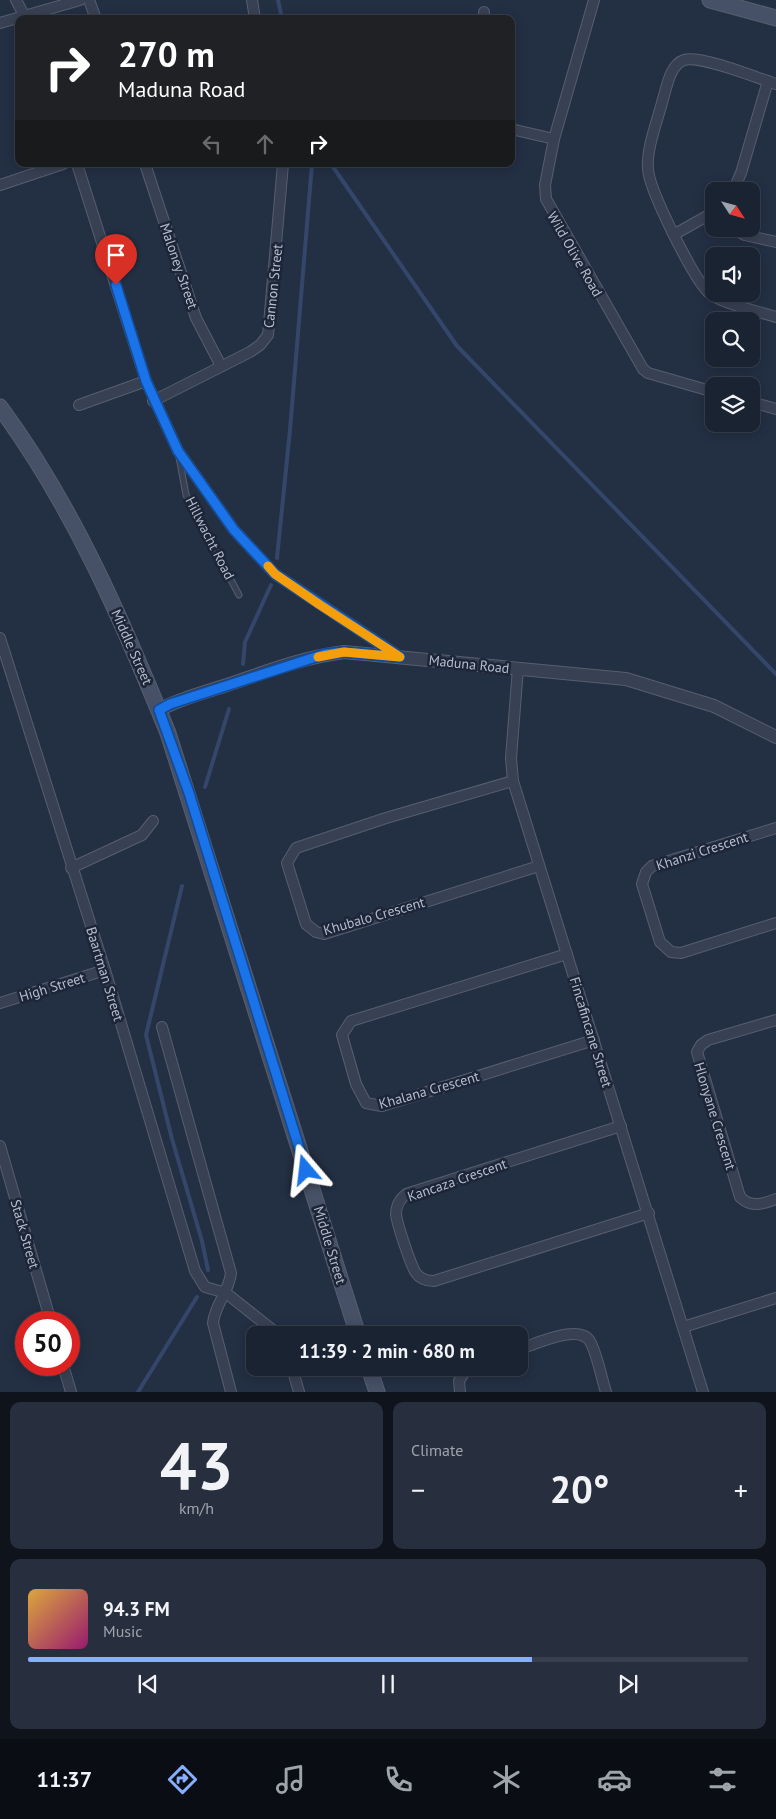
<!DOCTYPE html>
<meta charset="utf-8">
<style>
:root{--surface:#1a2332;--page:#272f3e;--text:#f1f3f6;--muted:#9fa4ac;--line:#38404d;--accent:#88aeff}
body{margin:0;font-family:"PT Sans",sans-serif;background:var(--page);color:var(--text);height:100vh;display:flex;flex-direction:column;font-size:19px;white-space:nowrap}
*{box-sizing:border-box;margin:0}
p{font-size:16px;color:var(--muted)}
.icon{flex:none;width:28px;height:28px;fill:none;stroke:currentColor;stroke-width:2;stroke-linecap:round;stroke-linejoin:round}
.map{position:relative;height:1392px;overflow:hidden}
.panel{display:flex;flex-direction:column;gap:10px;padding:10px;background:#0e131c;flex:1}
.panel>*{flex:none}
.banner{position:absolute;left:15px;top:15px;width:500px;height:152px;border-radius:10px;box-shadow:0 2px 12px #0003,0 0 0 1px var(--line);background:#202124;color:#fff;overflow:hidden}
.needle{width:32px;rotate:126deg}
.buttons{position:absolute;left:705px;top:182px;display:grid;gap:10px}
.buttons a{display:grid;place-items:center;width:55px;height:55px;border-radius:10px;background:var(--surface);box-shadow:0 2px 12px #0003,0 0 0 1px var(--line);font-size:25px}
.speed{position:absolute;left:15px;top:1311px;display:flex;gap:10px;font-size:25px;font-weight:700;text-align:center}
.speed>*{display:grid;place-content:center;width:65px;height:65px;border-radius:50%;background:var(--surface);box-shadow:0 2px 12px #0003,0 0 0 1px var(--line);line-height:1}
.speed .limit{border:8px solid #d22;background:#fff;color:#111}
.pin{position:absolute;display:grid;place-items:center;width:42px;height:42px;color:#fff;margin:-51px -21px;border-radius:50% 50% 50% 0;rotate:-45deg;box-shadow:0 0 5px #0007}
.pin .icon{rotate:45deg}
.me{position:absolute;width:55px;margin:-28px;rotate:343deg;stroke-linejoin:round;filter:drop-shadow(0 0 4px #0008)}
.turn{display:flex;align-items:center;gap:18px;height:105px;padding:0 20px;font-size:22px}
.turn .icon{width:65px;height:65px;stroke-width:2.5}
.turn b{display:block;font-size:35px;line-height:42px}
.lanes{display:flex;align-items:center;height:48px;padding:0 20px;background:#0003;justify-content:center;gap:25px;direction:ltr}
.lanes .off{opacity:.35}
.big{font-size:38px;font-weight:700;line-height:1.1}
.panel .widget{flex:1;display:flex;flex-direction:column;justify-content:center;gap:8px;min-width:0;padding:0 18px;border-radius:10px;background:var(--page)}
.panel .dial{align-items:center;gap:0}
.dial b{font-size:65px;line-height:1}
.song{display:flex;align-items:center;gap:15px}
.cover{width:60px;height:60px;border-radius:8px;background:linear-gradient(135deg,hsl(40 70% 55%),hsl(320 70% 35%))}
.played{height:5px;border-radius:2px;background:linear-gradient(90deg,var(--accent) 70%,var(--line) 70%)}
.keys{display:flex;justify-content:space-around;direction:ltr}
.heat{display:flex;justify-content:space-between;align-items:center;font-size:28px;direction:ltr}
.panel .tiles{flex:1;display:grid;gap:10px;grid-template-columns:1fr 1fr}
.widget:last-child{grid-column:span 2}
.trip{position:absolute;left:246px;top:1326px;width:282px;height:50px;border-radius:10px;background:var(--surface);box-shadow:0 2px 12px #0003,0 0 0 1px var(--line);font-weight:700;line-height:50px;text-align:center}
.tab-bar{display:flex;height:80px;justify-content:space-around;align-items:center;background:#0a0e14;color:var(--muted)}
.tab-bar .icon{width:35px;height:35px}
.tab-bar .active{color:var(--accent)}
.tab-bar b{font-size:22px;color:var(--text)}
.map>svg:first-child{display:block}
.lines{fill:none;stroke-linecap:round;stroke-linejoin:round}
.stream{stroke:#34476a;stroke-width:4}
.service-casing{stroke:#565f70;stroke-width:7}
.minor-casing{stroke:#565f70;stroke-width:12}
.tertiary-casing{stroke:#565f70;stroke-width:14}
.secondary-casing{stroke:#565f70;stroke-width:17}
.service{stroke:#384153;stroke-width:5}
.minor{stroke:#384153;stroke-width:10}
.tertiary{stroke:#384153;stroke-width:12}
.secondary{stroke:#465066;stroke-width:15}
.route-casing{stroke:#114b97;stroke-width:12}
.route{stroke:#1a73e8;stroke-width:9}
.slow{stroke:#f59e0b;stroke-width:9}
.labels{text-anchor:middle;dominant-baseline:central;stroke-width:5;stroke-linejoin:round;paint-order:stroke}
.street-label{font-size:14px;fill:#b5bdcd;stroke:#1d2638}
</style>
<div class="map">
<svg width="776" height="1392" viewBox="0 0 776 1392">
<rect width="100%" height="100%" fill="#232f43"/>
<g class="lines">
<g class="stream">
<path d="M278 0 282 19"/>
<path d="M331 164 457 346 776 674"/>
<path d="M277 558 290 430 312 164"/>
<path d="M243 664 245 642 271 585"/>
<path d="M205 787 229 709"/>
<path d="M182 886 146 1035 172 1139 202 1241 208 1270"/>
<path d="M138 1392 197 1297"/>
</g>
<g class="service-casing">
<path id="service" d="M179 457 186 495 239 595"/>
</g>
<g class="minor-casing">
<g id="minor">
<path d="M16 0 26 19"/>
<path d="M89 0 96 19"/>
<path d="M252 0 255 19"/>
<path d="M594 0 554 139 545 185 546 199 643 369 648 373 714 392"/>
<path d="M484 19V12"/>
<path d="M0 23 80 0"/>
<path d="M776 84C757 78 701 55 684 60 670 65 667 86 663 99 658 119 646 149 648 169 649 190 693 277 708 292 721 304 758 311 776 317"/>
<path d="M511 129 554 139"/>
<path d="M77 164 146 381 178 451 234 530 275 574 400 657"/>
<path d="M145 164 196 318 221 366"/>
<path d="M0 185 63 164"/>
<path d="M733 191 741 173 768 81"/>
<path d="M732 229 745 235 776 242"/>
<path d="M675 234 714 212"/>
<path d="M153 401 250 352 260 345 268 335 283 164"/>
<path d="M751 402 776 409"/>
<path d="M79 405 146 381"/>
<path d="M0 638 105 970 195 1271 205 1287 226 1293 279 1335"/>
<path d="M518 668 511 758 513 781 703 1392"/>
<path d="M513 781 386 818 296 848 287 863 306 924 316 932 324 934 539 866"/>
<path d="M776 828 652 866 646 872 642 884 660 942 671 952 681 953 776 923"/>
<path d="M71 868 142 835 153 821"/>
<path d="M567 954 351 1021 342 1035 356 1084 366 1103 382 1106 594 1040"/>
<path d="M0 1003 105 970"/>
<path d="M776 1020 708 1040 701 1045 697 1052 740 1197C751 1208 763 1204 776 1199"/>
<path d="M162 1027 231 1273C229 1292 215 1304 213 1323L231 1392"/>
<path d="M621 1126 406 1194C400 1199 396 1206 396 1214 397 1224 411 1266 416 1273 420 1279 427 1281 434 1281L649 1213"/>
<path d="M0 1146 51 1322"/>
<path d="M683 1327 776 1298"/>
<path d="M520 1349C536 1344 581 1322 591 1343 598 1358 601 1376 606 1392"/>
<path d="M63 1365 71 1392"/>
<path d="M292 1368 299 1392"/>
<path d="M460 1392 459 1381 467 1368"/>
</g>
</g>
<g class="tertiary-casing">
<path id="tertiary" d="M159 710C179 699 202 693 224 686 263 673 303 657 344 652L626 679 714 706 776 737"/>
</g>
<g class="secondary-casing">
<g id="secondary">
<path d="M710 0 776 18"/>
<path d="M0 407C73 506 122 620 168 733L358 1335"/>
<path d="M369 1368 377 1392"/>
</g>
</g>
<use href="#service" class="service"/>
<use href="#minor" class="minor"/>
<use href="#tertiary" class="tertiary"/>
<use href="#secondary" class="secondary"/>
</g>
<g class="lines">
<g class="route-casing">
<path id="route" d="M116 285 146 381 178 451 234 530 275 574 400 657 344 652 325 654 170 704 159 710 189 793 306 1170"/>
</g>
<use href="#route" class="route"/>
<path class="slow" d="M268 566 275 574 320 605 400 657 344 652 318 657"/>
</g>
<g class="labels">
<g class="street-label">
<text transform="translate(575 254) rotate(60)">Wild Olive Road</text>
<text transform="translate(179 266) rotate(71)">Maloney Street</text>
<text transform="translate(273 286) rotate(-84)">Cannon Street</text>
<text transform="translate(210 538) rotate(63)">Hillwacht Road</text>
<text transform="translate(132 647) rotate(66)">Middle Street</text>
<text transform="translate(469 664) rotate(6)">Maduna Road</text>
<text transform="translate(702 851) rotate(-18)">Khanzi Crescent</text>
<text transform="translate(374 916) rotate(-16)">Khubalo Crescent</text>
<text transform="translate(105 974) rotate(73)">Baartman Street</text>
<text transform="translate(52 987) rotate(-17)">High Street</text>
<text transform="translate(591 1032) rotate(73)">Fincafincane Street</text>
<text transform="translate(429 1090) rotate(-16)">Khalana Crescent</text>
<text transform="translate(715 1116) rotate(73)">Hlonyane Crescent</text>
<text transform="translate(457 1180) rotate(-19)">Kancaza Crescent</text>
<text transform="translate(25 1234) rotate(74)">Stack Street</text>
<text transform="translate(330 1245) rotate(73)">Middle Street</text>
</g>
</g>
</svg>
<div class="buttons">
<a><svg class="needle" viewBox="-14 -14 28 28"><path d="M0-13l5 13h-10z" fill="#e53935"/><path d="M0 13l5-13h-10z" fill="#9fa4ac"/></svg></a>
<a><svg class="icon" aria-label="sound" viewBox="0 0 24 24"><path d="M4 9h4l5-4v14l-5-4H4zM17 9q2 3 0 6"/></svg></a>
<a><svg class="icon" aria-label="search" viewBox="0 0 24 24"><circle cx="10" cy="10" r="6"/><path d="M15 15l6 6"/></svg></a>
<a><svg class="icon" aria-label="layers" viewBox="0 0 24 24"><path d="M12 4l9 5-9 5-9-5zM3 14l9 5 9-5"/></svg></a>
</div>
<div class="speed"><div class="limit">50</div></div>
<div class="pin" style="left:116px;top:285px;background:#d93025"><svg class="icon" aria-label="arrive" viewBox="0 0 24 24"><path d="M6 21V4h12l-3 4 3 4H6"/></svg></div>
<svg class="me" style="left:306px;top:1170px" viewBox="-20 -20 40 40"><path d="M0-17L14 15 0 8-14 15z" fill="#1a73e8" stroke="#fff" stroke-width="4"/></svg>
<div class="trip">11:39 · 2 min · 680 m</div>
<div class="banner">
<div class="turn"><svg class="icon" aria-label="right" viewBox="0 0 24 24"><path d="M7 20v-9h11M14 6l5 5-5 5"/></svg><div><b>270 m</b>Maduna Road</div></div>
<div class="lanes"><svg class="icon off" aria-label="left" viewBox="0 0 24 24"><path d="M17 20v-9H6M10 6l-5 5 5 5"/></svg><svg class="icon off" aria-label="ahead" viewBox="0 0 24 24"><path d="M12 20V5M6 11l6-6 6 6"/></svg><svg class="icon" aria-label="right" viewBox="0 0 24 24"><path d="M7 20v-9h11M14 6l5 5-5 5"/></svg></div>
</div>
</div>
<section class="panel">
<div class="tiles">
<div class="widget dial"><b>43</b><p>km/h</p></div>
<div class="widget"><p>Climate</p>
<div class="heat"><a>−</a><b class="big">20°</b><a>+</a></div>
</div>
<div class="widget">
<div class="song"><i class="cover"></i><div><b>94.3 FM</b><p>Music</p></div></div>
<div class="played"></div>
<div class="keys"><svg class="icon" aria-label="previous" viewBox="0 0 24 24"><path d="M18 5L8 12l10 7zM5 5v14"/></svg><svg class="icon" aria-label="pause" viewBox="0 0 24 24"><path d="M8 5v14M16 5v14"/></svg><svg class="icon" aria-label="next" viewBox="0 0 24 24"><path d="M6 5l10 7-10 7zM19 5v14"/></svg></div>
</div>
</div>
</section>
<nav class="tab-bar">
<b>11:37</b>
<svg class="icon active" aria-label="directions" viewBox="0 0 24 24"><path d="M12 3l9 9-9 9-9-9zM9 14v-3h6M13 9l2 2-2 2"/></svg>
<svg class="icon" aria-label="music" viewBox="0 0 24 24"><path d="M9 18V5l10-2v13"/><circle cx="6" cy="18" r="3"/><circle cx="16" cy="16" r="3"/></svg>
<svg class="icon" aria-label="phone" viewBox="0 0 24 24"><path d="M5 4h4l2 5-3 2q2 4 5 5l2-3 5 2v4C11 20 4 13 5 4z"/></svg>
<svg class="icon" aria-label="climate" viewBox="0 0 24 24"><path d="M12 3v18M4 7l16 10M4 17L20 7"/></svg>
<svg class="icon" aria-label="car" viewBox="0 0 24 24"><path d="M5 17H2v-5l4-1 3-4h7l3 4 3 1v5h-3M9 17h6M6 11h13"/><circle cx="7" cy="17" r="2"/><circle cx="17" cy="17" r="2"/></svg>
<svg class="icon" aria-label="filters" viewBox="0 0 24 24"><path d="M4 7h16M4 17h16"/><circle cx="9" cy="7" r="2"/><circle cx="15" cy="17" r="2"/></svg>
</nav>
